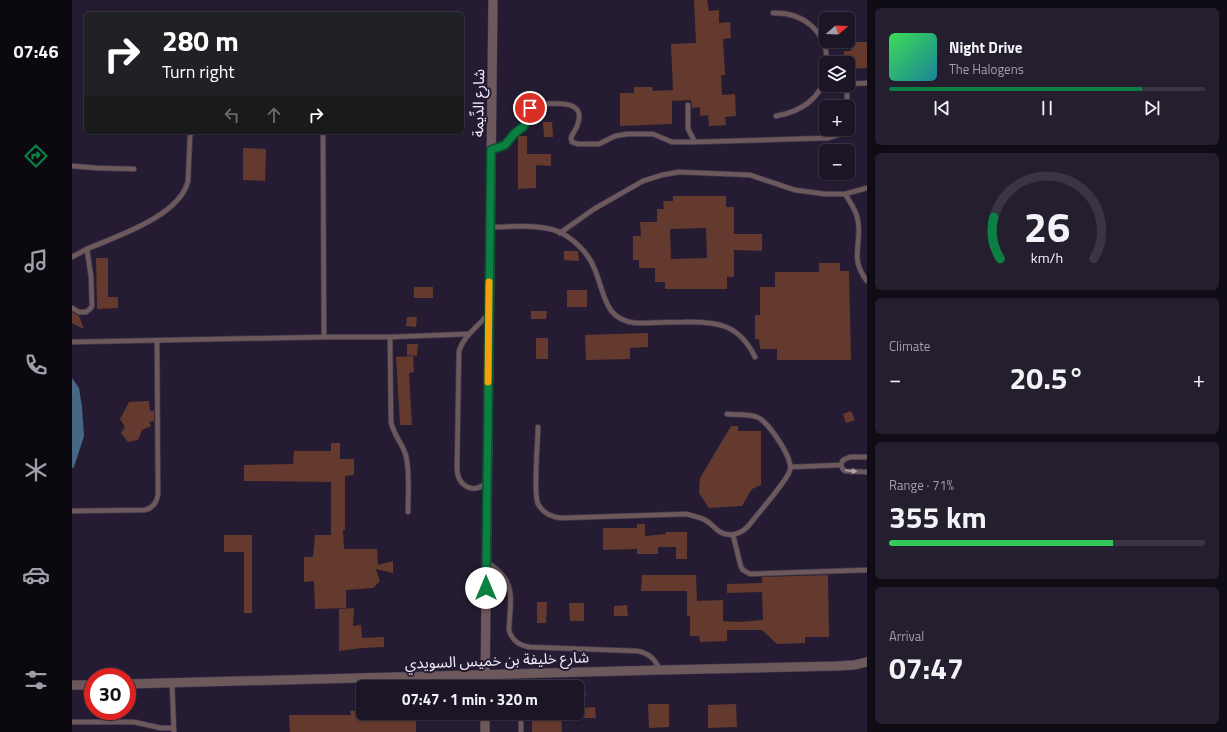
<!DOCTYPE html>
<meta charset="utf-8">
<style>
:root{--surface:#1c1526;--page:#251e2e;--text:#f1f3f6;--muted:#a09fa7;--line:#3a3443;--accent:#0b8043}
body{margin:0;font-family:"Titillium Web","Noto Sans Arabic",sans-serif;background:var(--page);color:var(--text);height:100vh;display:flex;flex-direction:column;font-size:15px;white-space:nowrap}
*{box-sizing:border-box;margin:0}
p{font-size:13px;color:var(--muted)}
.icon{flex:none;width:22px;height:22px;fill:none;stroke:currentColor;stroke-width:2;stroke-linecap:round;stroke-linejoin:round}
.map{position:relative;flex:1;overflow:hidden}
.drawer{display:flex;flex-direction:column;gap:8px;padding:8px;background:#0f0c15;width:360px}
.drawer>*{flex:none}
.banner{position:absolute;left:12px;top:12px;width:380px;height:122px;border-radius:6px;box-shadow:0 1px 3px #0004,0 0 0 1px var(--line);background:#202124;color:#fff;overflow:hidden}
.needle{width:26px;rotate:71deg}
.buttons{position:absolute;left:747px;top:12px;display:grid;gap:8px}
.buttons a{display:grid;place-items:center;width:36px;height:36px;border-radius:6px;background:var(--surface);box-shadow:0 1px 3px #0004,0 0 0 1px var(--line);font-size:20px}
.speed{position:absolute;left:12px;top:668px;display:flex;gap:8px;font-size:20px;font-weight:700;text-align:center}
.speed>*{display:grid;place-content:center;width:52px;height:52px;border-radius:50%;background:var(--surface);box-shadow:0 1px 3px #0004,0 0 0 1px var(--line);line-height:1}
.speed .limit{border:6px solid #d22;background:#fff;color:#111}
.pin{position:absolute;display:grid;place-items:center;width:34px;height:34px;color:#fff;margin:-17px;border:2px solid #fff;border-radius:50%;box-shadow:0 1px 4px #0007}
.me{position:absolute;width:44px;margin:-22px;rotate:0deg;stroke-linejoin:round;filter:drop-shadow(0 0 3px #0008)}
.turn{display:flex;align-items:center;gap:14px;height:84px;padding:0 12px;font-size:18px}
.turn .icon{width:52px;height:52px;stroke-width:2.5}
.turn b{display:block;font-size:28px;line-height:34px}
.lanes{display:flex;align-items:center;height:38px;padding:0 12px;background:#0003;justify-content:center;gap:20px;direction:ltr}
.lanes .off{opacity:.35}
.big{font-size:30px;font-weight:700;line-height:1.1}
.drawer .card{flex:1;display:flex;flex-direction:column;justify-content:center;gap:6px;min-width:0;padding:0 14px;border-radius:6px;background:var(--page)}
.drawer .dial{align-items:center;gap:0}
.dial svg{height:104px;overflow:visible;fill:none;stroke:var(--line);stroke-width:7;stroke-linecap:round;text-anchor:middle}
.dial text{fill:var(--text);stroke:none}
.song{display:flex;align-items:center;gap:12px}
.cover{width:48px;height:48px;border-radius:6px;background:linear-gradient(135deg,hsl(130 70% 55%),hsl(190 70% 35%))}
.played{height:4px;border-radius:2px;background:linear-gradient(90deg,var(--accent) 80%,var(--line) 80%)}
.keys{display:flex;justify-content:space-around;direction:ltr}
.heat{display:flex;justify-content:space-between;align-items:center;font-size:22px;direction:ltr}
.charge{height:6px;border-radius:3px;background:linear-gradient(90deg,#34c759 71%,var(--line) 0)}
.trip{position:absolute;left:284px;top:680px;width:228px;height:40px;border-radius:6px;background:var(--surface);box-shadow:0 1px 3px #0004,0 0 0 1px var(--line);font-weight:700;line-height:40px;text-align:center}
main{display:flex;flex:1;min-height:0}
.menu{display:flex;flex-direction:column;width:72px;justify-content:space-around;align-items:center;background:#0b080f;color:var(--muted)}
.menu .icon{width:28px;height:28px}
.menu .selected{color:var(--accent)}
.menu b{font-size:18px;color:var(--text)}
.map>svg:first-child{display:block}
.water{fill:#476787}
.building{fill:#643a2e;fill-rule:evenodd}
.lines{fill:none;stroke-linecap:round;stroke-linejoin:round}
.service-casing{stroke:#423a4f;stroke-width:6}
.minor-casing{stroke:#423a4f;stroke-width:10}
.service{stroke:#6d585b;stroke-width:4.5}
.minor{stroke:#6d585b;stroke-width:9}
.oneway{fill:#b0a4ac}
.route-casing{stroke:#07532c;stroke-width:10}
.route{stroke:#0b8043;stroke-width:7}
.slow{stroke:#f59e0b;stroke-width:7}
.labels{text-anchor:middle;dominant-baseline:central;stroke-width:4;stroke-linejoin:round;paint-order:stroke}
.street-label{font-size:15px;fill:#f4f0fd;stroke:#251c33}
</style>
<main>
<nav class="menu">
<b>07:46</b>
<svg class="icon selected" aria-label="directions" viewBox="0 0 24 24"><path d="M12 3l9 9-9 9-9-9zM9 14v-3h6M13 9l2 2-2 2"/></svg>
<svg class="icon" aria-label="music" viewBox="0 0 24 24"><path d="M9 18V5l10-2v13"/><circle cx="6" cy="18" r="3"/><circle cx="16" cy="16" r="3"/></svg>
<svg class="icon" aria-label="phone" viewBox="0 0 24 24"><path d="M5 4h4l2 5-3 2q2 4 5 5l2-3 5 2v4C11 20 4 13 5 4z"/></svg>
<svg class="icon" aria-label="climate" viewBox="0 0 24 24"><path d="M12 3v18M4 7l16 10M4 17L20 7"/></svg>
<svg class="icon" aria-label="car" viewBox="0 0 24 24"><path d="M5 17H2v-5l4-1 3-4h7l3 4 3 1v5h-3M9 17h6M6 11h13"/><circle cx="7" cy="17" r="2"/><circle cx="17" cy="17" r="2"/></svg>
<svg class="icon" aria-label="filters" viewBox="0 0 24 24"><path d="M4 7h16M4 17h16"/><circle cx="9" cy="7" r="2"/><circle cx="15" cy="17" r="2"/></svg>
</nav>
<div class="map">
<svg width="795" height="732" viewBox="0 0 795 732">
<rect width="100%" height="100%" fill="#251c33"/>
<path class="water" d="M0 378 7 388 10 407 12 436 2 467 0 468Z"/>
<g class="building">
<path d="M622 0H635L637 11 647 10V23L658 22 659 38 651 39 653 75H649L650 95 663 94 664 116 653 117 654 125 637 126 636 115 628 116V107L620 108 619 100 600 101V124L548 126V93H562V87H580L581 91 601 90 599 44 624 43Z"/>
<path d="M779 42H795V68L776 69V63H772V51H779Z"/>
<path d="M471 122H480L481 137H472Z"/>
<path d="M446 136H455V154H479V166L464 165V188L446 189Z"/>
<path d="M171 148 194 149 193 181 171 180Z"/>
<path d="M601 196H654V207H662V234H690V251L662 250V277H655V289H593V282H583V268H567V260H561V236H569L568 222H585V209H592L591 201H601ZM634 228 635 258 599 259 598 229Z"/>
<path d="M492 251H506L507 261 492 260Z"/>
<path d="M24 258H36V297H46V308L25 309Z"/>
<path d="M747 263H768V271H777L779 360H705V349H688L687 339H683V315H688V287H703V272H747Z"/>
<rect x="342" y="287" width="19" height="11"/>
<rect x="495" y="290" width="20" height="17"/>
<path d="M459 311H475L474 319H459Z"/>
<path d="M0 312 7 316 12 329 0 323Z"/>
<path d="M335 317H345L344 327 334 326Z"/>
<path d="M576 333V347L558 348V359L514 360 513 335Z"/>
<rect x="464" y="338" width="12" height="21"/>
<path d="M335 344H346L345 356 335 355Z"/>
<path d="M341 356 342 372 337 373 340 425H328L324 357Z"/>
<path d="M77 401 78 411H82V421L77 422 79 426 70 430 66 440 56 442 49 433 53 427 48 419 57 402Z"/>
<path d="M779 411 783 420 774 423 771 414Z"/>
<path d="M659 426H666V431H689V485L680 489 670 506 637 508 627 493 628 478Z"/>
<path d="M259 443H268V459H282V475L273 476V530H271L272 549H305L306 565 321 561V573L304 569 308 581 301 588 274 590V608L243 609 242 581 232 582V557H241L243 535H259V482L172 481V465L221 464 222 451H259Z"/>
<path d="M565 524H573V536L594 534V532H615V559H604V547H586V554H565V549L531 550V528H565Z"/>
<path d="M152 535H180V613H172V552H152Z"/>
<path d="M570 575H624L625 601 651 600V621L666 622 691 620 690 592 655 593V584L690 583V577L756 575 757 637H733V643L705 644 690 630H655V641L628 642 627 636H618V616H615V591H569Z"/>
<path d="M465 602H475L474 623H465Z"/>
<path d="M497 603H512V621H498Z"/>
<path d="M555 605 556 616H542V606Z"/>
<path d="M282 608 281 626 289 625 290 638 312 637V647L290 648 267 651V609Z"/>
<path d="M576 704H597V727L577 728Z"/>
<path d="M664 704 665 727 636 728V705Z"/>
<path d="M523 707 524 718H511V708Z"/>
<path d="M291 710V713H321V718H344V732H218L217 715H279L278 711Z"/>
<path d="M460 713H489L490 732H460Z"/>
</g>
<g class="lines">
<g class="service-casing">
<g id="service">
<path d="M701 13C731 12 755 31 755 63"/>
<path d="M776 84 795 83"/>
<path d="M616 105V129L623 142"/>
<path d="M775 107V85"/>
<path d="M704 116C728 112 749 99 754 74"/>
<path d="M251 132 252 337"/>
<path d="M419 149 433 145 442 134 452 126 455 120 458 108 462 104H465C479 104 514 98 506 123 505 129 501 132 499 138L500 142 506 144H527L543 136 555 134H581L600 142H623L756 138 766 135 772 129"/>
<path d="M0 166 25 168 62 169"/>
<path d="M773 194C778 202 785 211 786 221 790 246 777 258 795 281"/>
<path d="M418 227C439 227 462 224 482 230 500 236 517 253 523 270 533 294 532 320 564 323 580 323 596 322 611 322 645 321 667 324 683 357"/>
<path d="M488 233 522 209 571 181 590 175 607 172 678 175 723 190 753 194H773L795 188"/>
<path d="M0 257 15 249"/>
<path d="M0 308 7 312H14L18 309 20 306 19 277 15 249C45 236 108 216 116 181L118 136 120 132"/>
<path d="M318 337 319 422C322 436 331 444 334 456 338 472 336 495 336 512"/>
<path d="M0 342 252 337H318L396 334"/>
<path d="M466 427C466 442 461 493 466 504 471 513 479 517 489 518L615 514C621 516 627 517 633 520 639 523 642 528 648 532 659 538 671 533 678 524 686 513 716 480 718 470 721 458 696 421 685 417 676 414 664 415 655 414"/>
<path d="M795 457H778L771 460C768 465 769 468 773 471L795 472"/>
<path d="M719 467 769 465"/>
<path d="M414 483C400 495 385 485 385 468L387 351C392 335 406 327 416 314"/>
<path d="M0 511 73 510C81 508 85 502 86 494L85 341"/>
<path d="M661 535 669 567 671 570 678 574 795 570"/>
<path d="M415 562C421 566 428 571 432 577 443 591 437 613 437 630 440 641 447 645 457 647L565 651C577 653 583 659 588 670"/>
<path d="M100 683 102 732"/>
<path d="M505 695H511"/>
<path d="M449 713V732"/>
<path d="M0 722H62L89 728H101"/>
</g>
</g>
<g class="minor-casing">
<g id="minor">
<path d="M55 684 588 670 765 666 782 665 795 662"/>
<path d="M0 685H21"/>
<path d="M413 687 421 0"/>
<path d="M413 732V713"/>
</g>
</g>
<use href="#service" class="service"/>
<use href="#minor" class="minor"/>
</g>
<defs><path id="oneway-solid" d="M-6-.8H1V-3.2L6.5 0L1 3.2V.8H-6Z"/></defs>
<use class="oneway" href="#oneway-solid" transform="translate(779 471) rotate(7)"/>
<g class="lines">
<g class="route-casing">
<path id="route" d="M414 588 419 150 433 145 442 134 452 126 455 120 458 108"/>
</g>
<use href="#route" class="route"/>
<path class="slow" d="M416 382 417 282"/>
</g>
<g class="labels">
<g class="street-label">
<text transform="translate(406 103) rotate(-89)">شارع الدِّيمة</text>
<text transform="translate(425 660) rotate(-2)">شارع خليفة بن خميس السويدي</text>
</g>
</g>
</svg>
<div class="buttons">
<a><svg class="needle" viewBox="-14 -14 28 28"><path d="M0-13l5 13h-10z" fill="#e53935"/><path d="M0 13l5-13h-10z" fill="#a09fa7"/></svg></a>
<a><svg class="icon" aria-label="layers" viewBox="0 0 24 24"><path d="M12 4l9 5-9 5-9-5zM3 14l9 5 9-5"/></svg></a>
<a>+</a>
<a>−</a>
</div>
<div class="speed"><div class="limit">30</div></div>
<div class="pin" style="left:458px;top:108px;background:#d93025"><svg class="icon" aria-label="arrive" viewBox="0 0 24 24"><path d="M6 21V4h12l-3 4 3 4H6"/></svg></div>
<svg class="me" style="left:414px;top:588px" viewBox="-20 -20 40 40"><circle r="19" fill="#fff"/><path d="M0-13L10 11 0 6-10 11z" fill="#0b8043"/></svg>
<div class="trip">07:47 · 1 min · 320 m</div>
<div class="banner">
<div class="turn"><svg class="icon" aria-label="right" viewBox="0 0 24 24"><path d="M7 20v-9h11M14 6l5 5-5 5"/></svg><div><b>280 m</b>Turn right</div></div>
<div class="lanes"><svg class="icon off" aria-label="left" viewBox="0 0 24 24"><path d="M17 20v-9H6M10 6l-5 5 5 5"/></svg><svg class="icon off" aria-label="ahead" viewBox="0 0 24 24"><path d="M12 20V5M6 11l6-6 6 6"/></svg><svg class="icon" aria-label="right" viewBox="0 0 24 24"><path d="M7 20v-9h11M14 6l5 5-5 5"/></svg></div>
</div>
</div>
<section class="drawer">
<div class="card">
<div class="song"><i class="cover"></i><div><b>Night Drive</b><p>The Halogens</p></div></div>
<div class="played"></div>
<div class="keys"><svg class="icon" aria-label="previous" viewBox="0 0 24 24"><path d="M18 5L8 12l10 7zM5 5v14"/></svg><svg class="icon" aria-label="pause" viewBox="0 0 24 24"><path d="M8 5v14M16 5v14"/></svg><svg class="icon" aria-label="next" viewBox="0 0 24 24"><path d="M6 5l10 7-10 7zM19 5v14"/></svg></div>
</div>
<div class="card dial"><svg viewBox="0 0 100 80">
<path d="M14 69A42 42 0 1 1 86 69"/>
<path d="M14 69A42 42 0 0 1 9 37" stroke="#0b8043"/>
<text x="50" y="56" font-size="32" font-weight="700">26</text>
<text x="50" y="72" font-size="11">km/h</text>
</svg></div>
<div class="card"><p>Climate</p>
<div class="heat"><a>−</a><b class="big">20.5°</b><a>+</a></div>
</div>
<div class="card"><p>Range · 71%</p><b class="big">355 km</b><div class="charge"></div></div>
<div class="card"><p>Arrival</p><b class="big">07:47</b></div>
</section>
</main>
